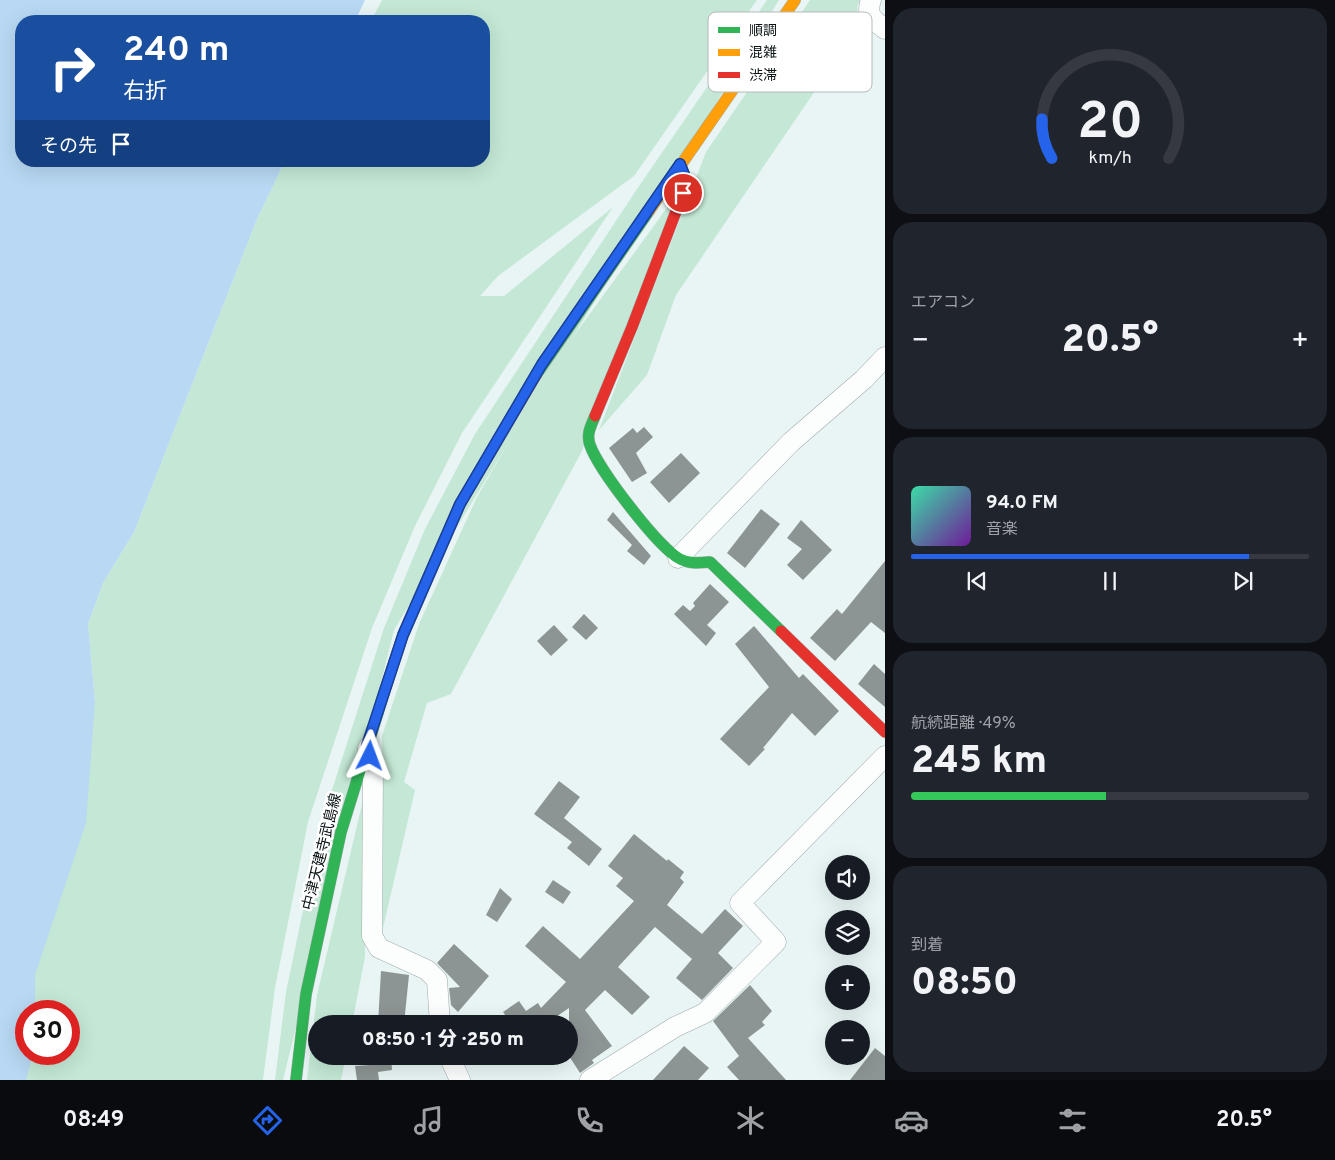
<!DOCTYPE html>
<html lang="ja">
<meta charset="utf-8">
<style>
:root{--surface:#171b24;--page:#20242c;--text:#f1f3f6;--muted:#9ea1a6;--line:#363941;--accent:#2563eb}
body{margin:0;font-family:Overpass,"Noto Sans JP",sans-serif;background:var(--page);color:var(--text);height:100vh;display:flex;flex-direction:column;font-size:19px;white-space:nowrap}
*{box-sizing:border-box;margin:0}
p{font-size:16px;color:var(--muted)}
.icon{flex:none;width:28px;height:28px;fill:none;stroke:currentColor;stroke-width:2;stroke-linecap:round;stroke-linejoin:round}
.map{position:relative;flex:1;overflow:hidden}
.drawer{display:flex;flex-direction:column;gap:8px;padding:8px;background:#0d0f14;width:450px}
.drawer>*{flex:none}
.guide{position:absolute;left:15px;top:15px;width:475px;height:152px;border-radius:20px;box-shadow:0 5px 20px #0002;background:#1a4fa0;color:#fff;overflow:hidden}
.fabs{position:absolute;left:825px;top:855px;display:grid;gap:10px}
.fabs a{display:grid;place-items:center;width:45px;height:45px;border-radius:50%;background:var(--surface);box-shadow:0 5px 20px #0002;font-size:25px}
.speed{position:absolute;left:15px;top:1000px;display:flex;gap:10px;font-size:25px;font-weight:700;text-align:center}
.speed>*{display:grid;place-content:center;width:65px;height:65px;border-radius:50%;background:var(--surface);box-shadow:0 5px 20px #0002;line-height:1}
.speed .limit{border:8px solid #d22;background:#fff;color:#111}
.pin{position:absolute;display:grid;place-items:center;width:42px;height:42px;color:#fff;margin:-21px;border:2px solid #fff;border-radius:50%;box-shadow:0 1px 5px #0007}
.me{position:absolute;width:55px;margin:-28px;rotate:3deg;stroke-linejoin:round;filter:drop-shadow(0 0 4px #0008)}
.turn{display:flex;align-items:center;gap:18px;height:105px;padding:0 25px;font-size:22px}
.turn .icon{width:65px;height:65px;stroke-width:2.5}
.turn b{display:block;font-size:35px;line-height:42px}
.then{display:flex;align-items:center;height:48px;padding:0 25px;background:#0003;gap:10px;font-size:19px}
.big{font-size:38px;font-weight:800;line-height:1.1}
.drawer .widget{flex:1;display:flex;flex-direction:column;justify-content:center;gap:8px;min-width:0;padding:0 18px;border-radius:20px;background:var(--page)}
.drawer .dial{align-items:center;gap:0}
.dial svg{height:130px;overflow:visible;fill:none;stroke:var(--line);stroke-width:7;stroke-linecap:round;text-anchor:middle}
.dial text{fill:var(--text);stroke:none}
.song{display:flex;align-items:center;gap:15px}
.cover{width:60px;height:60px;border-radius:8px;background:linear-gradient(135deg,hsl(160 70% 55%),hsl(280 70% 35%))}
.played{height:5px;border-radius:2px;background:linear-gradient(90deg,var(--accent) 85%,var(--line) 85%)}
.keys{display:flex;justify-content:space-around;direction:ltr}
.heat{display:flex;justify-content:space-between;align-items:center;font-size:28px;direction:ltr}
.charge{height:8px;border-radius:4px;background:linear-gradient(90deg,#34c759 49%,var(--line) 0)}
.trip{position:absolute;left:308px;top:1015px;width:270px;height:50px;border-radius:25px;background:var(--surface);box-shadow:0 5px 20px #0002;font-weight:800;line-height:50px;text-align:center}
.menu{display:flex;height:80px;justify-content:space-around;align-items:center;background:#090b0e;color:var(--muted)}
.menu .icon{width:35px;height:35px}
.menu .selected{color:var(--accent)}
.menu b{font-size:22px;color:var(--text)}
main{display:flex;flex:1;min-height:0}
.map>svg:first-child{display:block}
.green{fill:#c4e8d5}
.water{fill:#b8d8f3}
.building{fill:#8c9594}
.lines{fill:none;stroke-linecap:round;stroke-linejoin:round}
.street-casing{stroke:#a0aaaa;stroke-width:21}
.fast-casing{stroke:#a0aaaa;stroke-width:12}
.slow-casing{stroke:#a0aaaa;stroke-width:12}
.jam-casing{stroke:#a0aaaa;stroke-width:12}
.street{stroke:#fcfefe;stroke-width:20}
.fast{stroke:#30b455;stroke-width:11}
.slow{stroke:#ff9f0a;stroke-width:11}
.jam{stroke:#e5322d;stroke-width:11}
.route-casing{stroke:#184099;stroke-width:12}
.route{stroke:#2563eb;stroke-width:9}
.labels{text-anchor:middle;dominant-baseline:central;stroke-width:5;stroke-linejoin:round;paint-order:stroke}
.street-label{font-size:15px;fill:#0a1213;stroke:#fff}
.key{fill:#fff;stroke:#b6b8b8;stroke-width:1}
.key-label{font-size:14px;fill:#0a1213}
</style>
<main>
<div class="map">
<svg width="885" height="1080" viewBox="0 0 885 1080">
<rect width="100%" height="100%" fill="#e9f5f5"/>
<g class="green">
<path d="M382 0H757L634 176 498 276 480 296H504L613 207 462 433 415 526 372 628 308 822 275 988 263 1080H18L26 1054H69V1011H29L11 937 95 702 88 624 103 583 134 532 257 219 285 161H484V21H371Z"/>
<path d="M767 0H779L394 630 283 1080H275L286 992 321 824 384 628 425 529 475 434 637 189Z"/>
<path d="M810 0H860L857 7 860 25 676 295 647 375 599 430 706 152Z"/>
<path d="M677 194 582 451 451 694 427 703 404 782 415 790 383 928 382 736 419 624 477 497 557 359Z"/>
<path d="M367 783 365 957 352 1024H316V1056H346L341 1080H307L317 995Z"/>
</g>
<path class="water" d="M0 0H365L355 21H21V161H285L257 219 134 532 103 583 88 624 95 702 86 823 35 975V1011H26V1054H33L26 1080H0Z"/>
<g class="building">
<path d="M644 427 653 437 636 453 647 473 632 482 609 448 633 428 637 433Z"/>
<path d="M681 453 700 473 669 503 650 482Z"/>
<path d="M761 509 780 524 745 568 727 553Z"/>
<path d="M613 512 651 556 644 565 627 551 632 545 607 520Z"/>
<path d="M801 520 832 550 803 580 787 565 802 549 787 538Z"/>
<path d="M885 561V633L871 622 835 661 810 638 837 609 842 614Z"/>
<path d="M710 584 729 602 707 625 716 633 706 646 674 614 683 605 690 611 695 606 693 603Z"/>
<path d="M584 614 598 628 586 640 572 627Z"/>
<path d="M554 625 568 640 551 656 537 641Z"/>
<path d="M754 626 799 678 803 674 839 711 815 736 792 713 763 748 765 749 749 766 720 739 769 687 735 644Z"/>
<path d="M874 664 885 674V707L858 684Z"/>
<path d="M559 781 580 797 564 818 602 849 589 866 567 848 572 842 534 814Z"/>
<path d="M634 834 667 861 668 859 684 872 680 878 684 882 667 905 702 934 725 909 743 926 718 953 733 968 702 1000 676 978 692 959 655 927 618 967 650 997 632 1015 605 990 585 1010 612 1046 592 1060 594 1063 580 1073 569 1056V1008L550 1021 552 1024H508L510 1022 503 1012 519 1001 526 1011 538 1003 541 1008 566 982 525 946 543 926 580 959 634 901 616 886 623 878 608 866Z"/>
<path d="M553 880 571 892 563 904 545 892Z"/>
<path d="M500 888 512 899 497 922 486 915Z"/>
<path d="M454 944 489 976 458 1012 451 1005 449 988 460 987 437 963Z"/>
<path d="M381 971 409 975 404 1024H378Z"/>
<path d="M750 985 772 1011 762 1022 765 1025 748 1038 786 1080H739L727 1067 739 1056 713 1021Z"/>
<path d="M684 1046 709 1068 698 1080H653Z"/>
<path d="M875 1048 885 1056V1080H850Z"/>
<path d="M369 1056H391L392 1070 378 1072 379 1080H357L355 1066 370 1065Z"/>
</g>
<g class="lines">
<g class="street-casing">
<g id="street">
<path d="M871 0C865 15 874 21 885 29"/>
<path d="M678 558 791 442 864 379 885 357"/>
<path d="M368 748 373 767 372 936 379 948 427 970 437 980 440 1024"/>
<path d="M449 1056 460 1080"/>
<path d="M590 1080 675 1027 705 1013 776 942 740 903 885 756"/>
</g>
</g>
<g class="fast-casing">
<g id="fast">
<path d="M536 375 649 211"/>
<path d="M595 416C591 426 586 434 590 445 598 469 658 547 680 559 689 564 700 563 710 562L781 631"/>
<path d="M296 1080 306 994 341 832 384 693"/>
</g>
</g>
<g class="slow-casing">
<path id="slow" d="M649 211 795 0"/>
</g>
<g class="jam-casing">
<g id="jam">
<path d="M595 416 632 327 683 193 685 177 680 164"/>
<path d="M781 631 885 732"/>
<path d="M384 693 403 635 460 504 536 375"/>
</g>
</g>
<use href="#street" class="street"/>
<use href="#fast" class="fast"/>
<use href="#slow" class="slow"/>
<use href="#jam" class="jam"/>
</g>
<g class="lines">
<g class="route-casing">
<path id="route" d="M370 756 367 745 403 635 460 504 542 364 680 164 685 177 683 193"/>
</g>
<use href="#route" class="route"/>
</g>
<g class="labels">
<g class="street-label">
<text transform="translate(323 852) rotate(-76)">中津天建寺武島線</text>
</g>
</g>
<rect x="708" y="12" width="164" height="80" rx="8" class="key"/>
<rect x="718" y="27" width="22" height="6" fill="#30b455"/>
<rect x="718" y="49" width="22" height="7" fill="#ff9f0a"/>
<rect x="718" y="72" width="22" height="6" fill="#e5322d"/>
<g class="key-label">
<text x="749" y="35">順調</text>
<text x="749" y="57">混雑</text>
<text x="749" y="80">渋滞</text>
</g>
</svg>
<div class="fabs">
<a><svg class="icon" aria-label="sound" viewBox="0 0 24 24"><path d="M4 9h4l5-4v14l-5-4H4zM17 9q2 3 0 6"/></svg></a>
<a><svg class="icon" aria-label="layers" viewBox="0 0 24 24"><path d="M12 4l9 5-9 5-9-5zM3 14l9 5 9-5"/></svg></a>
<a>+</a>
<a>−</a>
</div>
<div class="speed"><div class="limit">30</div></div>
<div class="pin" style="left:683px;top:193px;background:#d93025"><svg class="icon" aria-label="arrive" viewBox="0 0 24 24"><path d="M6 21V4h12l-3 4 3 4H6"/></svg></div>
<svg class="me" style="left:370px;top:756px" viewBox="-20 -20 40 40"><path d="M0-17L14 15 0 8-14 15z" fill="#2563eb" stroke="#fff" stroke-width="4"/></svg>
<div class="trip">08:50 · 1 分 · 250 m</div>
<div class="guide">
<div class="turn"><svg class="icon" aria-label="right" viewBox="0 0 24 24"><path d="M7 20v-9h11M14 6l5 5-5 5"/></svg><div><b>240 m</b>右折</div></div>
<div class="then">その先<svg class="icon" aria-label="arrive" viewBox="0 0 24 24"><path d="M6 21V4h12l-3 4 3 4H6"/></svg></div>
</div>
</div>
<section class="drawer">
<div class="widget dial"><svg viewBox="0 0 100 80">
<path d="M14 69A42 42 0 1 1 86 69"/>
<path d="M14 69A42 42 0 0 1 8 45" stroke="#2563eb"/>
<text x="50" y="56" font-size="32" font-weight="700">20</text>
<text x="50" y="72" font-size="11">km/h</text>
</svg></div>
<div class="widget"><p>エアコン</p>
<div class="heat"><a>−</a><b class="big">20.5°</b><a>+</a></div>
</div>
<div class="widget">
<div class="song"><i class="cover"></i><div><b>94.0 FM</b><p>音楽</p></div></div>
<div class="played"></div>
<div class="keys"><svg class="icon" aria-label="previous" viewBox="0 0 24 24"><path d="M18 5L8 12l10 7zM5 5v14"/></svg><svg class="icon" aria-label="pause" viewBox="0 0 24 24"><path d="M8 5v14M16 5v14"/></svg><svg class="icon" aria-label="next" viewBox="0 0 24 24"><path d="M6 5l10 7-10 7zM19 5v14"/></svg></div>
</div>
<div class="widget"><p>航続距離 · 49%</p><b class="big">245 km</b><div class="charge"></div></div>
<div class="widget"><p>到着</p><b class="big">08:50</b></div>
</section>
</main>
<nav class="menu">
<b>08:49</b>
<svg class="icon selected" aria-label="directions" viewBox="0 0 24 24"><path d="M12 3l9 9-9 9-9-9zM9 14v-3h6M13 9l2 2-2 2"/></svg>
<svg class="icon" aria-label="music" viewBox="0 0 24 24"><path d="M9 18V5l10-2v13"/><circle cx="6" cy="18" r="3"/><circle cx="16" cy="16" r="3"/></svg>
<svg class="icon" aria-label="phone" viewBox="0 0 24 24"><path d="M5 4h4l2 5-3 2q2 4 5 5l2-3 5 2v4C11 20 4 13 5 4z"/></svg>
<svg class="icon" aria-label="climate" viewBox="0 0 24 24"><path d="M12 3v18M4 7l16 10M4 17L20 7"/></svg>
<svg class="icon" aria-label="car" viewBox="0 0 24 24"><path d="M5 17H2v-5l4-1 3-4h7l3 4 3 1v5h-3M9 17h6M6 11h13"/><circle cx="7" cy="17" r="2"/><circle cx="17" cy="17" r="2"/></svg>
<svg class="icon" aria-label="filters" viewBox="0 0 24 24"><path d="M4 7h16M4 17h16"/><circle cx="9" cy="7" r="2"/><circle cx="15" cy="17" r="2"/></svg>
<b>20.5°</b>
</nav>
